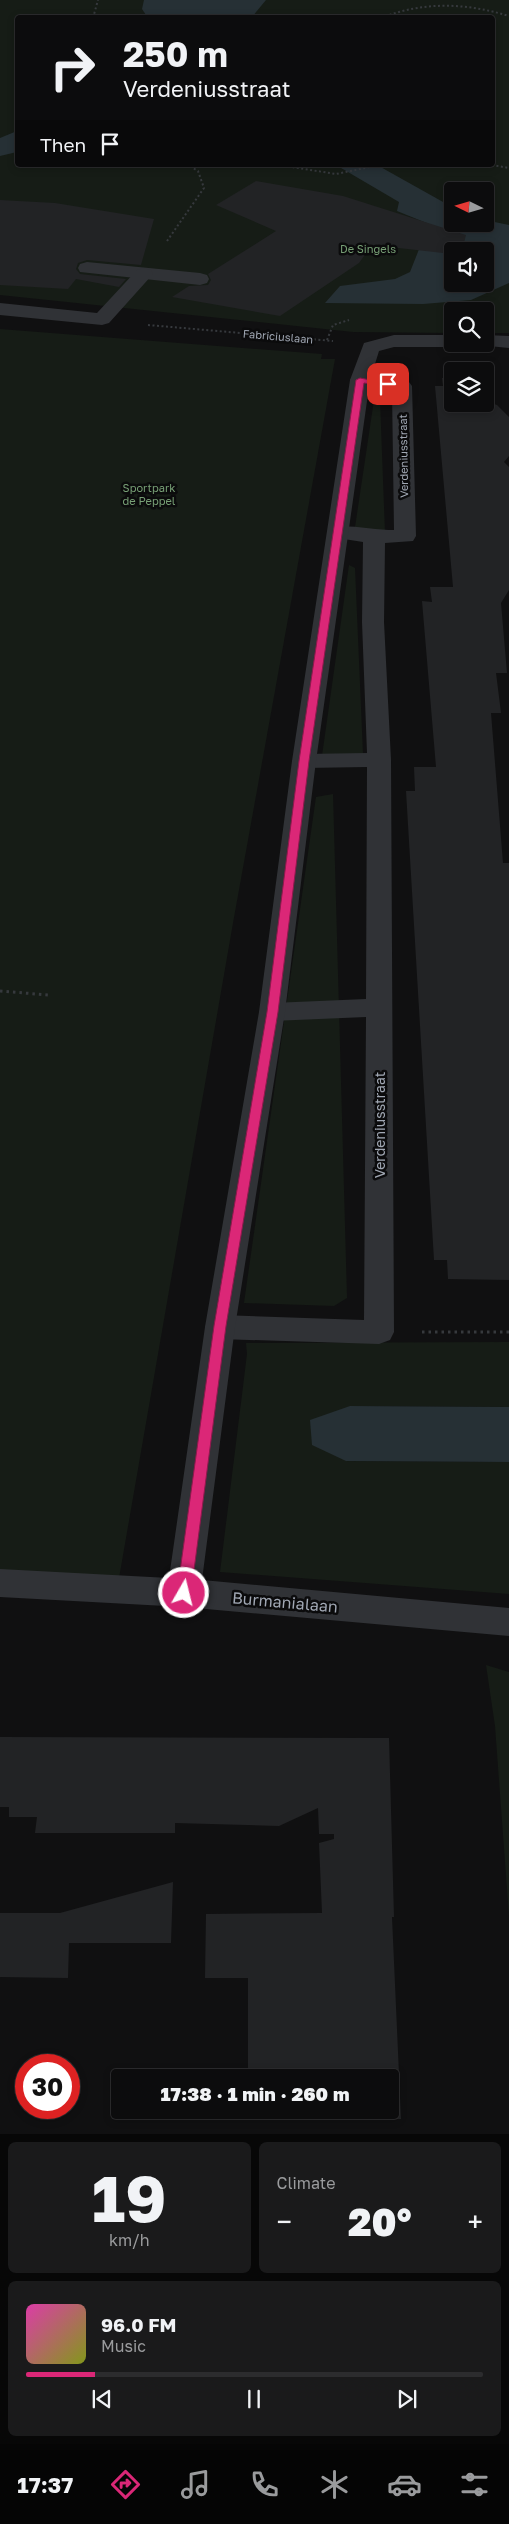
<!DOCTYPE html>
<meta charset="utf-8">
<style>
:root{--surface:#0c0c0d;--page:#1a1a1b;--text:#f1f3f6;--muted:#9a9b9d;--line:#2c2c2e;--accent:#db2777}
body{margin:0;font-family:"Golos Text",sans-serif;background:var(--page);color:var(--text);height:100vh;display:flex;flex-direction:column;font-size:19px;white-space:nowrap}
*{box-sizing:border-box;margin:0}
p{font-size:16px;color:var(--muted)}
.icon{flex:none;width:28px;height:28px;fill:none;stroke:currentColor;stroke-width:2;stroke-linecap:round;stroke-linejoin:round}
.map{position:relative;height:2134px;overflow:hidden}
.sheet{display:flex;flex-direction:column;gap:8px;padding:8px;background:#070707;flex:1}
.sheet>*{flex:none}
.hud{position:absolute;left:15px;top:15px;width:480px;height:152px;border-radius:5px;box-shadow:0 2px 8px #0003,0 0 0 1px var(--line);background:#0c0c0d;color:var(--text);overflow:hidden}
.needle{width:32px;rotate:275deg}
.tools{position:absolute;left:444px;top:182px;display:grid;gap:10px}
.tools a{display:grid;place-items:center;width:50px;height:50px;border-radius:5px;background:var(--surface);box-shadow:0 2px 8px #0003,0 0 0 1px var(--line);font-size:25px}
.speed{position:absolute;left:15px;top:2054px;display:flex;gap:10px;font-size:25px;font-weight:700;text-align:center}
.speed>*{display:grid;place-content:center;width:65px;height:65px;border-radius:50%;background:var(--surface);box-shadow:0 2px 8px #0003,0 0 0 1px var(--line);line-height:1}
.speed .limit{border:8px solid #d22;background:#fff;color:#111}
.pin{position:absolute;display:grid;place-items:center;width:42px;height:42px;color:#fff;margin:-21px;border-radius:10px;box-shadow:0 2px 8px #0006}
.me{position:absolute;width:55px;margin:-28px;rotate:8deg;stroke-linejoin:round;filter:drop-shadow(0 0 4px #0008)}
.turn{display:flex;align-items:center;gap:18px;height:105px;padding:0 25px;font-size:22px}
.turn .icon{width:65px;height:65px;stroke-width:2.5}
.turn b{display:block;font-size:35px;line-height:42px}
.then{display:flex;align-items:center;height:48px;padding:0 25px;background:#0003;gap:10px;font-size:19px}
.big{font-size:38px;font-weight:800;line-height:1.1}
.sheet .widget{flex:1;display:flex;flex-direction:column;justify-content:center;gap:8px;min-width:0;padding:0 18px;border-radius:8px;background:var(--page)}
.sheet .dial{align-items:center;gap:0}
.dial b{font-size:65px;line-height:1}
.song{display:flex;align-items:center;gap:15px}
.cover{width:60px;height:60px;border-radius:8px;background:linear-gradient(135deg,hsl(320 70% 55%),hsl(70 70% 35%))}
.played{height:5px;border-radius:2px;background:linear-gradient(90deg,var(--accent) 15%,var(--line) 15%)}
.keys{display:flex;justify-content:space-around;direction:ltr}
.heat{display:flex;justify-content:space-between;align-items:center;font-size:28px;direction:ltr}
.sheet .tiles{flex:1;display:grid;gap:8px;grid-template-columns:1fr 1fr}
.widget:last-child{grid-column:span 2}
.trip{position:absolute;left:111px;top:2069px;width:288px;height:50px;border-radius:5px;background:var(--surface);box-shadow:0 2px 8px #0003,0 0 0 1px var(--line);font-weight:800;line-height:50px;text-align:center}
.tab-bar{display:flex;height:80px;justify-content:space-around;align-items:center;background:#050505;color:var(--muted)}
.tab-bar .icon{width:35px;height:35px}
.tab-bar .selected{color:var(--accent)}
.tab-bar b{font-size:22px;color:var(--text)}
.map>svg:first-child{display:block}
.green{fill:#161c16;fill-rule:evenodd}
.water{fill:#263035;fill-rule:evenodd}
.building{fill:#222325}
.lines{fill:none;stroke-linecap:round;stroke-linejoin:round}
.path-far1{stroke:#36393d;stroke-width:2;stroke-dasharray:2 2.5;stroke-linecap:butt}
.path{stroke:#36393d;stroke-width:3;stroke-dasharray:2.5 4;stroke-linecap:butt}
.service{fill:#303236;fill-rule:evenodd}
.minor{fill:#303236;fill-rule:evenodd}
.route{fill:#db2777;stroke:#8e194d}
.labels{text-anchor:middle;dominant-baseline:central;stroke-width:5;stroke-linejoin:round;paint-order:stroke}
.far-park-label{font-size:11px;fill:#779f75;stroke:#0b0b0c}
.far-street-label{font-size:11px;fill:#a0a7b3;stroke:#0b0b0c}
.street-label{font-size:14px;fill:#a0a7b3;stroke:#0b0b0c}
.near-street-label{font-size:16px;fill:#a0a7b3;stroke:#0b0b0c}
</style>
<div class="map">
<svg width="509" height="2134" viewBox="0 0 509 2134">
<rect width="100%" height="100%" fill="#101011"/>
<g class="green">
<path d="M0 0H509V333H485V311H452V333L353 332 0 295ZM18 18H492V165H18ZM452 191H485V224H452ZM452 251H485V284H452Z"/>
<path d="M0 329 322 354 321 359H335L233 923 118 1584 0 1574Z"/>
<path d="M374 400H380L385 533 354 534Z"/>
<path d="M349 565 355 568 363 754 321 763Z"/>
<path d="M333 794 347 1298 334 1306 244 1303 316 797Z"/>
<path d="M509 1342V1407L350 1406 346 1461 509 1462V1594L220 1572 247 1354 246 1343Z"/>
<path d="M486 1665 509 1672V1916L495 1726Z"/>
</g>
<g class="water">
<path d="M144 0H266L252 17 148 18 142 9Z"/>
<path d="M17 131V152L0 156V138Z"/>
<path d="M336 165H377L452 207V224H485V220L509 225V283L471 300 423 304 325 303 340 286 395 279 410 272 429 224 397 211 399 202ZM452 251H485V284H452Z"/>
<path d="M350 1406 509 1407V1462L346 1461 312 1445 310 1420Z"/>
</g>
<g class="building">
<path d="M256 181 343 196 466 235 462 251H452V254L372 245 359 263 280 316 172 297 189 286 208 285 211 280 208 274 276 231 216 205Z"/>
<path d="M0 200 55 203 154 219 141 265 87 260 78 263 76 269 80 274 126 279 119 287 76 279 68 289 0 285Z"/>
<path d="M442 378H452V404H485V378L488 402 497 405 509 417V456L504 462 509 467V590L501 603 507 673H496L501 713H491L503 863H509V1280L448 1279 447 1260H434L406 791H415L414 767H436L422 601 432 602 430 587H453L435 386H443Z"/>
<path d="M0 1737 389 1738 394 1917H392L401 2119 249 2118 248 2110H390V2078H248V1978H205L206 1914 322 1913 319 1843 334 1839V1834H319L318 1808 279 1826 175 1823V1833H35L37 1817H9V1807H0Z"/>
<path d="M173 1882 171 1943H69L68 1978 0 1977V1913H60Z"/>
</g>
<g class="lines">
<g class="path-far1">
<path d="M93 18 98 0"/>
<path d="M381 18C424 1 466 3 509 16"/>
<path d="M279 165 336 174 380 165"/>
<path d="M492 165 509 168"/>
<path d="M167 241 204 188 198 171 188 165"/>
<path d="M148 325 333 341"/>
<path d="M327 340 333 325 349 320"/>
</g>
<g class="path">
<path d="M0 991 48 995"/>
<path d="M422 1332H509"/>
</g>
<g class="service">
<path d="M87 262 200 273 207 275 209 279 207 283 200 285 80 272 78 268 80 264Z"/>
<path d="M360 374 409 382 412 386 416 536 413 541 385 543 384 622 391 760 394 1332 390 1340 379 1344 220 1339 209 1335 205 1327 209 1319 220 1315 364 1320 366 1017 272 1021 262 1018 259 1012 262 1006 272 1003 366 999 367 767 304 768 296 766 292 761 296 756 304 754 367 753 362 622 363 542 331 537 328 532 331 527C347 524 376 530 394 530L392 391 353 384 350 380 353 376Z"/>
</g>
<g class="minor">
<path d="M144 268 151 270 153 274 109 323 102 325 0 315V303L97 313 137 270Z"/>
<path d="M394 335H452V344H460L452 347H394L379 351 370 380 316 761 285 1012 235 1327 202 1580 509 1608V1636L184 1607 0 1597V1569L169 1578 205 1327 259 1012 292 761 350 380 364 343Z"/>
<path d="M485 335 509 336V348L478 345 485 344Z"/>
</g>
</g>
<path class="route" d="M360 378 392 384 388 387 364 383 309 761 278 1012 226 1326 191 1593 189 1597H179L177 1593 214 1326 267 1012 299 761 356 380Z"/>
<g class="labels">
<g class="far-park-label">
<text x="368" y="248">De Singels</text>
<text x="149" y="487">Sportpark<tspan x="149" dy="13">de Peppel</tspan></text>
</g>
<g class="far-street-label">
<text transform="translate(278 336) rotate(5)">Fabriciuslaan</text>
<text transform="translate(403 456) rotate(-91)">Verdeniusstraat</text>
</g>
<g class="street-label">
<text transform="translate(379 1125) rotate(-90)">Verdeniusstraat</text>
</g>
<g class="near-street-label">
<text transform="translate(285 1602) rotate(5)">Burmanialaan</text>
</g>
</g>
</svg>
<div class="tools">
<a><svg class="needle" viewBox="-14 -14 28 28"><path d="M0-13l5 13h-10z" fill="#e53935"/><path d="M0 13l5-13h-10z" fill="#9a9b9d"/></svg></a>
<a><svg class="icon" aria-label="sound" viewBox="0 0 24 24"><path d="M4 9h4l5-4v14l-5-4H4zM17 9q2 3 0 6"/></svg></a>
<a><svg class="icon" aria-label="search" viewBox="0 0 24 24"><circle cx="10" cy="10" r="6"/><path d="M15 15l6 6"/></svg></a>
<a><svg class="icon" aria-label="layers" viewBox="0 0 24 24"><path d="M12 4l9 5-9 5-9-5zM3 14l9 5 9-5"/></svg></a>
</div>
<div class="speed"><div class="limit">30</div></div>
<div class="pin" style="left:388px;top:384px;background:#d93025"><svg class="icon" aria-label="arrive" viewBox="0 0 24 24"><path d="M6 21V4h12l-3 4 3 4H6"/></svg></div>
<svg class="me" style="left:184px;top:1593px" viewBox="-20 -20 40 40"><circle r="17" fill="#db2777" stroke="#fff" stroke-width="3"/><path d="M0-11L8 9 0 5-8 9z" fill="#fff"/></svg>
<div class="trip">17:38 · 1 min · 260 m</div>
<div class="hud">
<div class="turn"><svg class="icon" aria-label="right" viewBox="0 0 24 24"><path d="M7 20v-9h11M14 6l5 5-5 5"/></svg><div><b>250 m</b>Verdeniusstraat</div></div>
<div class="then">Then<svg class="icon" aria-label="arrive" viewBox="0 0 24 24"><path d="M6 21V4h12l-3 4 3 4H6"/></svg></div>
</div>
</div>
<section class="sheet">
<div class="tiles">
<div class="widget dial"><b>19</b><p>km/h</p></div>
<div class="widget"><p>Climate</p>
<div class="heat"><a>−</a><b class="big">20°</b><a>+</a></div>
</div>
<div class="widget">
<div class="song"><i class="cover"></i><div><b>96.0 FM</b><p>Music</p></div></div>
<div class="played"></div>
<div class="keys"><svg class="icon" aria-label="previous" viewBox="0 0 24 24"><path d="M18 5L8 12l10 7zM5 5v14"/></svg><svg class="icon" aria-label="pause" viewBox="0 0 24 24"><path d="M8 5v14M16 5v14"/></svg><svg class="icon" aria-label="next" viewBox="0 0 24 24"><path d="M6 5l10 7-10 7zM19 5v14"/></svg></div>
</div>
</div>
</section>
<nav class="tab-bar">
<b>17:37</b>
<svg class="icon selected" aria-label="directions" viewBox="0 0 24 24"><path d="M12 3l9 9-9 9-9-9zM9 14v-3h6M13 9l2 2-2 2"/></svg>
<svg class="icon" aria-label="music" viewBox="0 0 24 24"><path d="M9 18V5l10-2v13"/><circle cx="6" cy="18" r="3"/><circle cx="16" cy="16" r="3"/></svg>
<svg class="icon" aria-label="phone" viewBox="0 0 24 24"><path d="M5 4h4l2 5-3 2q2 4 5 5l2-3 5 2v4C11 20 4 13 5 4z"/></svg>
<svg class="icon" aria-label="climate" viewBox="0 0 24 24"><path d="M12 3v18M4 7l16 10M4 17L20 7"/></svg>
<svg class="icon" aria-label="car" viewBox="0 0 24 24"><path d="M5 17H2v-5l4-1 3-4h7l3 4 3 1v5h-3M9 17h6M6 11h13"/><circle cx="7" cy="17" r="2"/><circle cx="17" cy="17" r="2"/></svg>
<svg class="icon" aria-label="filters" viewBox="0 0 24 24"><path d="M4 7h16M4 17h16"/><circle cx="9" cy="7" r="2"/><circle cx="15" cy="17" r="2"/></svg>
</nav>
